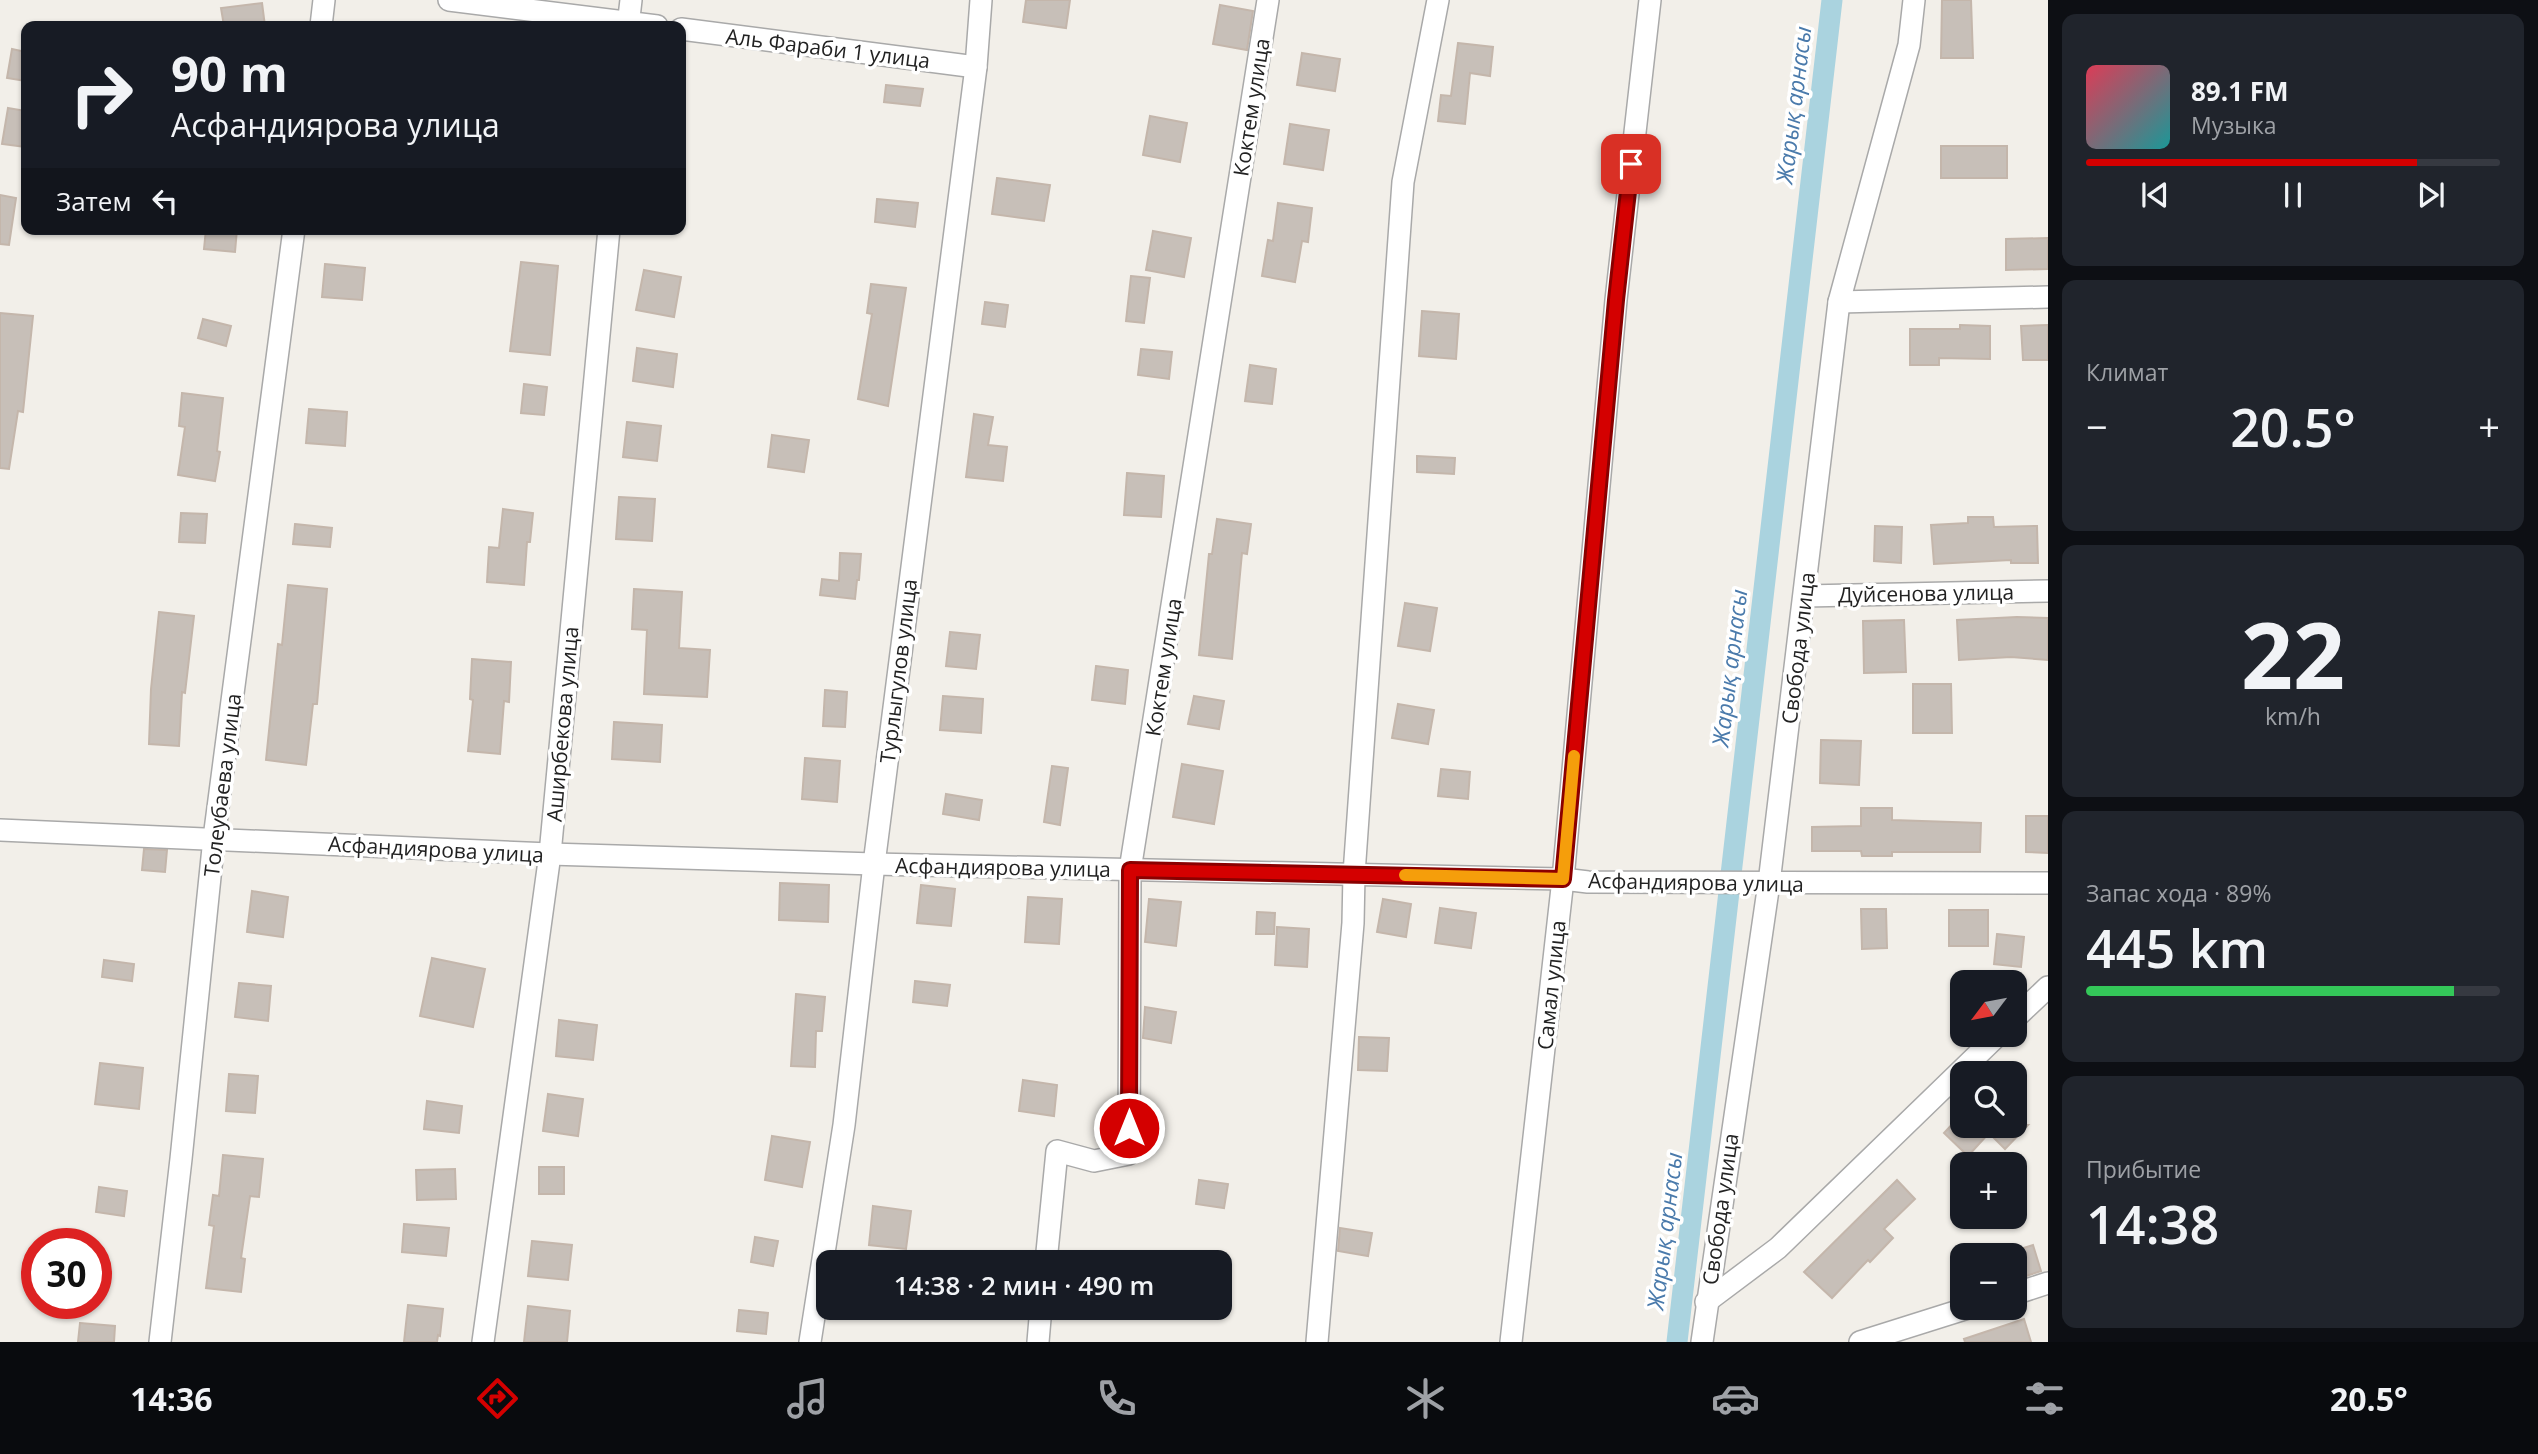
<!DOCTYPE html>
<html lang="ru">
<meta charset="utf-8">
<style>
:root{--surface:#171b24;--page:#20242c;--text:#f1f3f6;--muted:#9ea1a6;--line:#363941;--accent:#d40000}
body{margin:0;font-family:"Open Sans",sans-serif;background:var(--page);color:var(--text);height:100vh;display:flex;flex-direction:column;font-size:26px;white-space:nowrap}
*{box-sizing:border-box;margin:0}
p{font-size:23px;color:var(--muted)}
.icon{flex:none;width:38px;height:38px;fill:none;stroke:currentColor;stroke-width:2;stroke-linecap:round;stroke-linejoin:round}
.map{position:relative;flex:1;overflow:hidden}
.details{display:flex;flex-direction:column;gap:14px;padding:14px;background:#0d0f14;width:490px}
.details>*{flex:none}
.guide{position:absolute;left:21px;top:21px;width:665px;height:214px;border-radius:14px;box-shadow:0 2px 5px #0004;background:#171b24;color:var(--text);overflow:hidden}
.needle{width:46px;rotate:238deg}
.buttons{position:absolute;left:1950px;top:970px;display:grid;gap:14px}
.buttons a{display:grid;place-items:center;width:77px;height:77px;border-radius:14px;background:var(--surface);box-shadow:0 2px 5px #0004;font-size:35px}
.speed{position:absolute;left:21px;top:1228px;display:flex;gap:14px;font-size:35px;font-weight:700;text-align:center}
.speed>*{display:grid;place-content:center;width:91px;height:91px;border-radius:50%;background:var(--surface);box-shadow:0 2px 5px #0004;line-height:1}
.speed .limit{border:10px solid #d22;background:#fff;color:#111}
.pin{position:absolute;display:grid;place-items:center;width:60px;height:60px;color:#fff;margin:-30px;border-radius:14px;box-shadow:0 4px 10px #0006}
.me{position:absolute;width:77px;margin:-38px;rotate:0deg;stroke-linejoin:round;filter:drop-shadow(0 0 5px #0008)}
.turn{display:flex;align-items:center;gap:24px;height:147px;padding:0 35px;font-size:32px}
.turn .icon{width:91px;height:91px;stroke-width:2.5}
.turn b{display:block;font-size:49px;line-height:60px}
.then{display:flex;align-items:center;height:66px;padding:0 35px;background:#0003;gap:14px;font-size:26px}
.big{font-size:52px;font-weight:600;line-height:1.1}
.details .widget{flex:1;display:flex;flex-direction:column;justify-content:center;gap:10px;min-width:0;padding:0 24px;border-radius:14px;background:var(--page)}
.details .dial{align-items:center;gap:0}
.dial b{font-size:91px;line-height:1}
.song{display:flex;align-items:center;gap:21px}
.cover{width:84px;height:84px;border-radius:10px;background:linear-gradient(135deg,hsl(350 70% 55%),hsl(180 70% 35%))}
.played{height:7px;border-radius:4px;background:linear-gradient(90deg,var(--accent) 80%,var(--line) 80%)}
.keys{display:flex;justify-content:space-around;direction:ltr}
.heat{display:flex;justify-content:space-between;align-items:center;font-size:38px;direction:ltr}
.charge{height:10px;border-radius:5px;background:linear-gradient(90deg,#34c759 89%,var(--line) 0)}
.trip{position:absolute;left:816px;top:1250px;width:416px;height:70px;border-radius:14px;background:var(--surface);box-shadow:0 2px 5px #0004;font-weight:600;line-height:70px;text-align:center}
.menu{display:flex;height:112px;justify-content:space-around;align-items:center;background:#090b0e;color:var(--muted)}
.menu .icon{width:49px;height:49px}
.menu .on{color:var(--accent)}
.menu b{font-size:32px;color:var(--text)}
main{display:flex;flex:1;min-height:0}
.map>svg:first-child{display:block}
.lines{fill:none;stroke-linecap:round;stroke-linejoin:round}
.canal{stroke:#aad3df;stroke-width:21}
.building{fill:#c7bfb8;stroke:#c4b6ab;stroke-width:2}
.minor-casing{stroke:#a9a9a9;stroke-width:24}
.minor{stroke:#fff;stroke-width:21}
.route-casing{stroke:#8a0000;stroke-width:18}
.route{stroke:#d40000;stroke-width:12}
.slow{stroke:#f59e0b;stroke-width:12}
.labels{text-anchor:middle;dominant-baseline:central;stroke-width:7;stroke-linejoin:round;paint-order:stroke}
.street-label{font-size:21px;fill:#222;stroke:#fff}
.water-label{font-size:23px;font-style:italic;fill:#4a7aab;stroke:#fff}
</style>
<main>
<div class="map">
<svg width="2048" height="1342" viewBox="0 0 2048 1342">
<rect width="100%" height="100%" fill="#f2efe9"/>
<g class="lines">
<path class="canal" d="M1677 1342 1832 0"/>
</g>
<g class="building">
<path d="M1026 0H1070L1066 28 1023 22Z"/>
<path d="M1942 0H1971L1973 58H1941Z"/>
<path d="M262 3 265 26H224L221 8Z"/>
<path d="M1220 5 1253 11 1247 50 1213 44Z"/>
<path d="M1458 43 1493 47 1490 76 1470 73 1465 124 1438 121 1441 95 1451 96Z"/>
<path d="M12 49 26 52V81L7 78Z"/>
<path d="M1302 53 1340 59 1335 91 1297 85Z"/>
<path d="M886 85 923 89 920 106 884 102Z"/>
<path d="M8 108 26 111V147L2 144Z"/>
<path d="M1150 116 1187 123 1180 162 1143 155Z"/>
<path d="M1290 124 1329 130 1323 170 1284 164Z"/>
<rect x="1941" y="146" width="66" height="32"/>
<path d="M997 178 1050 185 1044 221 992 214Z"/>
<path d="M0 195 16 198 9 245 0 244Z"/>
<path d="M877 199 918 203 915 227 875 222Z"/>
<path d="M1278 203 1312 208 1308 242 1302 241 1295 282 1262 276 1268 240 1273 241Z"/>
<path d="M206 229H237L235 252 204 249Z"/>
<path d="M1153 231 1191 238 1184 277 1146 270Z"/>
<path d="M2048 238V269L2006 270V239Z"/>
<path d="M521 262 558 266 550 355 510 351Z"/>
<path d="M325 264 365 268 362 300 322 297Z"/>
<path d="M644 270 681 277 674 317 636 310Z"/>
<path d="M1131 276 1150 278 1144 323 1126 321Z"/>
<path d="M871 284 906 288 888 406 858 399 872 314 867 313Z"/>
<path d="M985 302 1008 305 1005 327 982 324Z"/>
<path d="M1422 311 1459 314 1456 359 1419 356Z"/>
<path d="M0 313 33 316 23 412 18 411 9 469 0 468Z"/>
<path d="M203 319 231 326 226 346 198 338Z"/>
<path d="M1960 325 1990 326V359L1939 358V365H1910V329H1960Z"/>
<path d="M2048 325V360H2023L2021 326Z"/>
<path d="M637 348 677 354 673 387 633 381Z"/>
<path d="M1141 349 1172 352 1169 379 1138 375Z"/>
<path d="M1250 365 1276 369 1272 404 1245 401Z"/>
<path d="M524 384 547 387 544 415 521 413Z"/>
<path d="M182 393 223 398 217 451 220 452 215 481 178 475 185 427 179 426Z"/>
<path d="M309 409 347 412 345 446 306 443Z"/>
<path d="M974 414 993 417 988 445 1007 447 1003 481 966 477Z"/>
<path d="M627 422 661 426 657 461 623 457Z"/>
<path d="M772 435 809 440 804 472 768 467Z"/>
<path d="M1417 456 1455 458 1454 474 1417 472Z"/>
<path d="M1127 473 1164 476 1161 517 1124 515Z"/>
<path d="M619 497 655 499 652 541 616 539Z"/>
<path d="M503 509 533 513 530 542H527L524 585 487 582 489 547 499 548Z"/>
<path d="M181 513 207 514 205 543 179 542Z"/>
<path d="M1968 517H1993L1994 527 2037 526 2038 563H2011V560L1934 564 1931 525 1968 523Z"/>
<path d="M1217 519 1251 524 1247 554 1242 553 1232 659 1199 655 1209 554H1212Z"/>
<path d="M295 524 332 528 330 547 293 544Z"/>
<path d="M1875 526 1902 527 1901 563 1874 561Z"/>
<path d="M840 553 861 554 859 580H857L855 599 820 595 822 579 839 581Z"/>
<path d="M288 585 327 589 317 704H313L306 765 266 760 278 644 282 645Z"/>
<path d="M634 589 682 592 679 648 710 650 707 697 644 694 647 630 632 629Z"/>
<path d="M1405 603 1437 608 1430 651 1398 646Z"/>
<path d="M159 612 194 616 185 693 182 692 179 746 149 744 151 689Z"/>
<path d="M2017 617 2048 618V660L2011 657 1959 660 1957 620Z"/>
<path d="M1904 620 1906 672 1864 673 1863 621Z"/>
<path d="M950 632 980 635 976 669 946 666Z"/>
<path d="M472 659 511 662 509 702 504 701 500 754 468 751 473 700 470 699Z"/>
<path d="M1096 666 1128 670 1125 704 1092 700Z"/>
<path d="M1913 684H1951L1952 733H1913Z"/>
<path d="M825 690 847 692 845 727 823 726Z"/>
<path d="M943 696 983 699 981 733 940 730Z"/>
<path d="M1194 696 1224 701 1219 729 1188 724Z"/>
<path d="M1398 704 1434 710 1428 744 1392 738Z"/>
<path d="M614 722 662 725 660 762 612 759Z"/>
<path d="M1821 740 1861 741 1859 785 1820 783Z"/>
<path d="M805 758 840 761 837 802 802 799Z"/>
<path d="M1182 764 1223 771 1214 824 1173 817Z"/>
<path d="M1052 766 1068 768 1060 825 1044 822Z"/>
<path d="M1441 769 1470 772 1468 799 1438 796Z"/>
<path d="M946 794 982 800 979 820 943 814Z"/>
<path d="M1861 808H1892V820L1981 823 1980 852H1892V856H1862L1861 851H1812V827L1861 826Z"/>
<path d="M2026 816H2048V853L2026 852Z"/>
<path d="M144 849 167 850 165 872 142 870Z"/>
<path d="M780 883 829 885 828 922 779 920Z"/>
<path d="M921 885 955 889 951 926 917 923Z"/>
<path d="M252 891 288 897 283 937 247 932Z"/>
<path d="M1028 897 1062 899 1059 944 1025 942Z"/>
<path d="M1149 899 1181 902 1176 946 1145 942Z"/>
<path d="M1383 899 1411 904 1406 937 1377 932Z"/>
<path d="M1440 908 1476 913 1471 948 1435 943Z"/>
<path d="M1861 909H1886L1887 948 1862 949Z"/>
<rect x="1949" y="910" width="39" height="36"/>
<path d="M1257 912 1275 913 1274 934H1256Z"/>
<path d="M1277 927 1309 929 1307 967 1275 965Z"/>
<path d="M1997 934 2024 937 2021 967 1994 964Z"/>
<path d="M432 958 485 969 473 1027 420 1016Z"/>
<path d="M104 960 134 964 132 981 102 977Z"/>
<path d="M915 981 950 985 947 1006 913 1002Z"/>
<path d="M239 983 271 986 268 1021 235 1017Z"/>
<path d="M796 994 825 997 822 1031H816L815 1067 791 1066Z"/>
<path d="M1145 1007 1176 1012 1171 1043 1143 1038Z"/>
<path d="M559 1020 597 1025 593 1060 556 1056Z"/>
<path d="M1359 1037 1389 1038 1387 1071 1358 1070Z"/>
<path d="M100 1063 143 1068 139 1109 95 1104Z"/>
<path d="M229 1074 258 1076 255 1113 226 1111Z"/>
<path d="M1023 1080 1057 1085 1054 1116 1019 1111Z"/>
<path d="M548 1094 583 1099 578 1136 543 1131Z"/>
<path d="M427 1101 462 1106 459 1133 424 1129Z"/>
<path d="M1957 1119H1962V1125H2028L2005 1149 1989 1133 1968 1156 1944 1133Z"/>
<path d="M772 1136 810 1142 802 1187 765 1180Z"/>
<path d="M223 1155 263 1159 259 1197 250 1196 241 1258 245 1259 241 1292 206 1288 214 1226 209 1225 213 1195 219 1196Z"/>
<rect x="539" y="1167" width="25" height="27"/>
<path d="M455 1169 456 1199 417 1200 416 1170Z"/>
<path d="M1199 1180 1228 1184 1224 1208 1196 1204Z"/>
<path d="M1897 1180 1915 1199 1884 1229 1893 1238 1870 1262 1868 1260 1832 1298 1804 1272Z"/>
<path d="M99 1187 127 1191 124 1216 96 1212Z"/>
<path d="M873 1206 911 1211 906 1249 869 1245Z"/>
<path d="M404 1224 449 1228 446 1256 402 1252Z"/>
<path d="M1340 1228 1372 1233 1368 1256 1338 1251Z"/>
<path d="M755 1237 778 1241 773 1266 751 1262Z"/>
<path d="M532 1241 572 1245 568 1280 528 1276Z"/>
<path d="M2033 1245 2041 1271 2014 1280V1251Z"/>
<path d="M408 1305 443 1309 440 1336 438 1335 437 1342H404Z"/>
<path d="M528 1306 570 1311 567 1342H524Z"/>
<path d="M739 1310 768 1313 766 1334 737 1331Z"/>
<path d="M2024 1319 2031 1342H1965L1964 1339Z"/>
<path d="M80 1323 115 1326 114 1342H78Z"/>
</g>
<g class="lines">
<g class="minor-casing">
<g id="minor">
<path d="M449 0 657 26"/>
<path d="M321 26 324 0"/>
<path d="M628 26 631 0"/>
<path d="M681 29 976 67"/>
<path d="M1839 302 2048 297"/>
<path d="M1805 596 2048 591"/>
<path d="M0 830 550 854 874 864 1563 879 1588 882 2048 883"/>
<path d="M2014 1019 2048 987"/>
<path d="M1046 1262 1057 1151 1094 1161 1129 1154 1130 870 1268 0"/>
<path d="M2014 1294 2048 1283"/>
<path d="M1706 1302 1778 1248 1999 1034"/>
<path d="M160 1342 181 1159 214 838 294 229"/>
<path d="M483 1342 550 854 609 229"/>
<path d="M810 1342 844 1125 874 864 976 67 981 0"/>
<path d="M1038 1342 1041 1307"/>
<path d="M1317 1342 1353 923 1354 874 1403 182 1438 0"/>
<path d="M1511 1342 1563 879 1616 300 1650 0"/>
<path d="M1702 1342 1769 883 1839 302 1909 45 1914 0"/>
<path d="M1860 1342 1971 1307"/>
</g>
</g>
<use href="#minor" class="minor"/>
</g>
<g class="lines">
<g class="route-casing">
<path id="route" d="M1129 1128 1130 870 1563 879 1616 300 1631 164"/>
</g>
<use href="#route" class="route"/>
<path class="slow" d="M1405 875 1563 879 1574 756"/>
</g>
<g class="labels">
<g class="street-label">
<text transform="translate(828 48) rotate(7)">Аль Фараби 1 улица</text>
<text transform="translate(1251 107) rotate(-81)">Коктем улица</text>
<text transform="translate(1926 593) rotate(-1)">Дуйсенова улица</text>
<text transform="translate(1798 648) rotate(-83)">Свобода улица</text>
<text transform="translate(1163 667) rotate(-81)">Коктем улица</text>
<text transform="translate(898 671) rotate(-83)">Турлыгулов улица</text>
<text transform="translate(562 724) rotate(-85)">Аширбекова улица</text>
<text transform="translate(222 785) rotate(-83)">Толеубаева улица</text>
<text transform="translate(436 849) rotate(3)">Асфандиярова улица</text>
<text transform="translate(1003 867) rotate(1)">Асфандиярова улица</text>
<text transform="translate(1696 882) rotate(1)">Асфандиярова улица</text>
<text transform="translate(1551 985) rotate(-84)">Самал улица</text>
<text transform="translate(1720 1209) rotate(-82)">Свобода улица</text>
</g>
<g class="water-label">
<text transform="translate(1793 105) rotate(-83)">Жарық арнасы</text>
<text transform="translate(1729 668) rotate(-83)">Жарық арнасы</text>
<text transform="translate(1664 1231) rotate(-83)">Жарық арнасы</text>
</g>
</g>
</svg>
<div class="buttons">
<a><svg class="needle" viewBox="-14 -14 28 28"><path d="M0-13l5 13h-10z" fill="#e53935"/><path d="M0 13l5-13h-10z" fill="#9ea1a6"/></svg></a>
<a><svg class="icon" aria-label="search" viewBox="0 0 24 24"><circle cx="10" cy="10" r="6"/><path d="M15 15l6 6"/></svg></a>
<a>+</a>
<a>−</a>
</div>
<div class="speed"><div class="limit">30</div></div>
<div class="pin" style="left:1631px;top:164px;background:#d93025"><svg class="icon" aria-label="arrive" viewBox="0 0 24 24"><path d="M6 21V4h12l-3 4 3 4H6"/></svg></div>
<svg class="me" style="left:1129px;top:1128px" viewBox="-20 -20 40 40"><circle r="17" fill="#d40000" stroke="#fff" stroke-width="3"/><path d="M0-11L8 9 0 5-8 9z" fill="#fff"/></svg>
<div class="trip">14:38 · 2 мин · 490 m</div>
<div class="guide">
<div class="turn"><svg class="icon" aria-label="right" viewBox="0 0 24 24"><path d="M7 20v-9h11M14 6l5 5-5 5"/></svg><div><b>90 m</b>Асфандиярова улица</div></div>
<div class="then">Затем<svg class="icon" aria-label="left" viewBox="0 0 24 24"><path d="M17 20v-9H6M10 6l-5 5 5 5"/></svg></div>
</div>
</div>
<section class="details">
<div class="widget">
<div class="song"><i class="cover"></i><div><b>89.1 FM</b><p>Музыка</p></div></div>
<div class="played"></div>
<div class="keys"><svg class="icon" aria-label="previous" viewBox="0 0 24 24"><path d="M18 5L8 12l10 7zM5 5v14"/></svg><svg class="icon" aria-label="pause" viewBox="0 0 24 24"><path d="M8 5v14M16 5v14"/></svg><svg class="icon" aria-label="next" viewBox="0 0 24 24"><path d="M6 5l10 7-10 7zM19 5v14"/></svg></div>
</div>
<div class="widget"><p>Климат</p>
<div class="heat"><a>−</a><b class="big">20.5°</b><a>+</a></div>
</div>
<div class="widget dial"><b>22</b><p>km/h</p></div>
<div class="widget"><p>Запас хода · 89%</p><b class="big">445 km</b><div class="charge"></div></div>
<div class="widget"><p>Прибытие</p><b class="big">14:38</b></div>
</section>
</main>
<nav class="menu">
<b>14:36</b>
<svg class="icon on" aria-label="directions" viewBox="0 0 24 24"><path d="M12 3l9 9-9 9-9-9zM9 14v-3h6M13 9l2 2-2 2"/></svg>
<svg class="icon" aria-label="music" viewBox="0 0 24 24"><path d="M9 18V5l10-2v13"/><circle cx="6" cy="18" r="3"/><circle cx="16" cy="16" r="3"/></svg>
<svg class="icon" aria-label="phone" viewBox="0 0 24 24"><path d="M5 4h4l2 5-3 2q2 4 5 5l2-3 5 2v4C11 20 4 13 5 4z"/></svg>
<svg class="icon" aria-label="climate" viewBox="0 0 24 24"><path d="M12 3v18M4 7l16 10M4 17L20 7"/></svg>
<svg class="icon" aria-label="car" viewBox="0 0 24 24"><path d="M5 17H2v-5l4-1 3-4h7l3 4 3 1v5h-3M9 17h6M6 11h13"/><circle cx="7" cy="17" r="2"/><circle cx="17" cy="17" r="2"/></svg>
<svg class="icon" aria-label="filters" viewBox="0 0 24 24"><path d="M4 7h16M4 17h16"/><circle cx="9" cy="7" r="2"/><circle cx="15" cy="17" r="2"/></svg>
<b>20.5°</b>
</nav>
